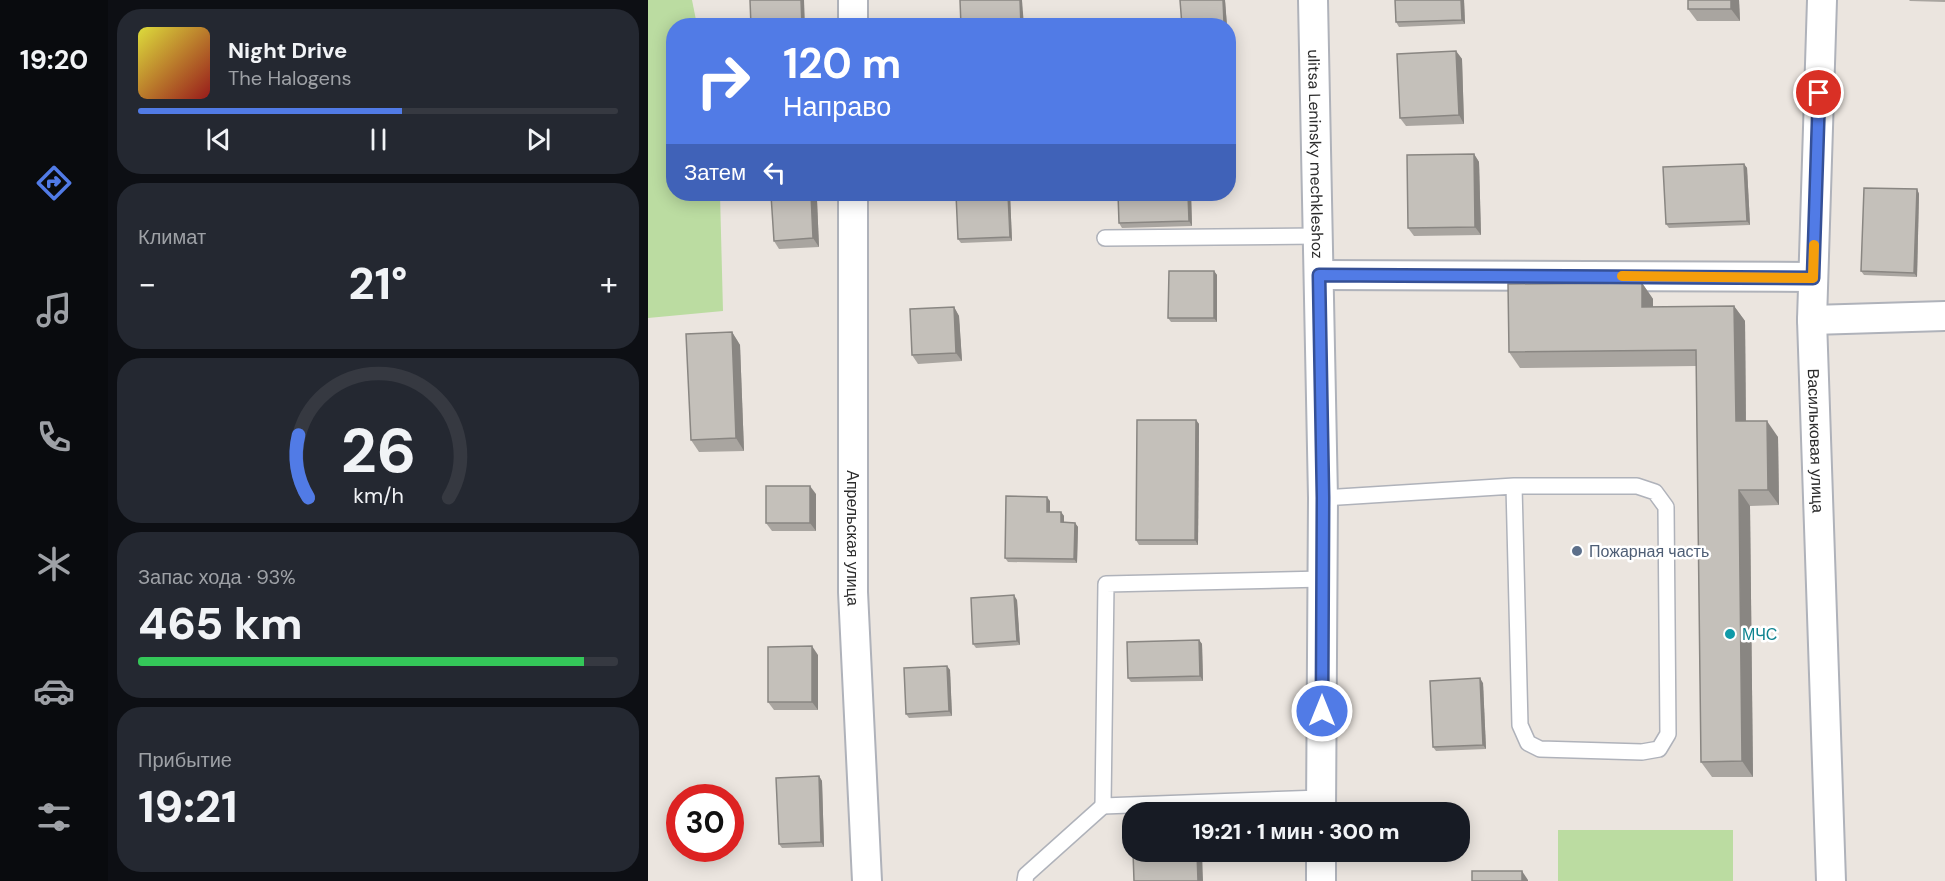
<!DOCTYPE html>
<html lang="ru">
<meta charset="utf-8">
<style>
:root{--surface:#171b24;--page:#242831;--text:#f1f3f6;--muted:#9ea1a6;--line:#363941;--accent:#517be6}
body{margin:0;font-family:"DM Sans",sans-serif;background:var(--page);color:var(--text);height:100vh;display:flex;flex-direction:column;font-size:22px;white-space:nowrap}
*{box-sizing:border-box;margin:0}
p{font-size:20px;color:var(--muted)}
.icon{flex:none;width:33px;height:33px;fill:none;stroke:currentColor;stroke-width:2;stroke-linecap:round;stroke-linejoin:round}
.map{position:relative;flex:1;overflow:hidden}
.drawer{display:flex;flex-direction:column;gap:9px;padding:9px;background:#0d0f14;width:540px}
.drawer>*{flex:none}
.banner{position:absolute;left:18px;top:18px;width:570px;height:183px;border-radius:24px;box-shadow:0 3px 15px #0003;background:#517be6;color:#fff;overflow:hidden}
.speed{position:absolute;left:18px;top:784px;display:flex;gap:12px;font-size:30px;font-weight:700;text-align:center}
.speed>*{display:grid;place-content:center;width:78px;height:78px;border-radius:50%;background:var(--surface);box-shadow:0 3px 15px #0003;line-height:1}
.speed .limit{border:9px solid #d22;background:#fff;color:#111}
.pin{position:absolute;display:grid;place-items:center;width:51px;height:51px;color:#fff;margin:-26px;border:3px solid #fff;border-radius:50%;box-shadow:0 2px 6px #0007}
.me{position:absolute;width:66px;margin:-33px;rotate:0deg;stroke-linejoin:round;filter:drop-shadow(0 0 4px #0008)}
.turn{display:flex;align-items:center;gap:21px;height:126px;padding:0 18px;font-size:27px}
.turn .icon{width:78px;height:78px;stroke-width:2.5}
.turn b{display:block;font-size:42px;line-height:51px}
.then{display:flex;align-items:center;height:57px;padding:0 18px;background:#0003;gap:12px;font-size:22px}
.big{font-size:45px;font-weight:800;line-height:1.1}
.drawer .card{flex:1;display:flex;flex-direction:column;justify-content:center;gap:9px;min-width:0;padding:0 21px;border-radius:24px;background:var(--page)}
.drawer .dial{align-items:center;gap:0}
.dial svg{height:156px;overflow:visible;fill:none;stroke:var(--line);stroke-width:7;stroke-linecap:round;text-anchor:middle}
.dial text{fill:var(--text);stroke:none}
.song{display:flex;align-items:center;gap:18px}
.cover{width:72px;height:72px;border-radius:9px;background:linear-gradient(135deg,hsl(60 70% 55%),hsl(0 70% 35%))}
.played{height:6px;border-radius:3px;background:linear-gradient(90deg,var(--accent) 55%,var(--line) 55%)}
.keys{display:flex;justify-content:space-around;direction:ltr}
.heat{display:flex;justify-content:space-between;align-items:center;font-size:33px;direction:ltr}
.charge{height:9px;border-radius:4px;background:linear-gradient(90deg,#34c759 93%,var(--line) 0)}
.trip{position:absolute;left:474px;top:802px;width:348px;height:60px;border-radius:24px;background:var(--surface);box-shadow:0 3px 15px #0003;font-weight:800;line-height:60px;text-align:center}
main{display:flex;flex:1;min-height:0}
.tab-bar{display:flex;flex-direction:column;width:108px;justify-content:space-around;align-items:center;background:#090b0e;color:var(--muted)}
.tab-bar .icon{width:42px;height:42px}
.tab-bar .selected{color:var(--accent)}
.tab-bar b{font-size:27px;color:var(--text)}
.map>svg:first-child{display:block}
.green{fill:#bbdca1}
.lines{fill:none;stroke-linecap:round;stroke-linejoin:round}
.lane-casing{stroke:#afb2ba;stroke-width:18}
.street-casing{stroke:#afb2ba;stroke-width:32}
.lane{stroke:#fff;stroke-width:15}
.street{stroke:#fff;stroke-width:28}
.wall{fill:#a9a5a0}
.shaded-wall{fill:#898682}
.building{fill:#c4c0ba;stroke:#898682;stroke-width:1.5}
.route-casing{stroke:#355096;stroke-width:15}
.route{stroke:#517be6;stroke-width:10}
.slow{stroke:#f59e0b;stroke-width:10}
.service-dot{fill:#5c6f8a;stroke:#fff;stroke-width:2}
.culture-dot{fill:#0f9aa8;stroke:#fff;stroke-width:2}
.labels{text-anchor:middle;dominant-baseline:central;stroke-width:5;stroke-linejoin:round;paint-order:stroke}
.street-label{font-size:16px;fill:#2b2b2b;stroke:#fff}
.service-label{font-size:16px;fill:#4e5e75;stroke:#fff;text-anchor:start}
.culture-label{font-size:16px;fill:#0d838f;stroke:#fff;text-anchor:start}
</style>
<main>
<nav class="tab-bar">
<b>19:20</b>
<svg class="icon selected" aria-label="directions" viewBox="0 0 24 24"><path d="M12 3l9 9-9 9-9-9zM9 14v-3h6M13 9l2 2-2 2"/></svg>
<svg class="icon" aria-label="music" viewBox="0 0 24 24"><path d="M9 18V5l10-2v13"/><circle cx="6" cy="18" r="3"/><circle cx="16" cy="16" r="3"/></svg>
<svg class="icon" aria-label="phone" viewBox="0 0 24 24"><path d="M5 4h4l2 5-3 2q2 4 5 5l2-3 5 2v4C11 20 4 13 5 4z"/></svg>
<svg class="icon" aria-label="climate" viewBox="0 0 24 24"><path d="M12 3v18M4 7l16 10M4 17L20 7"/></svg>
<svg class="icon" aria-label="car" viewBox="0 0 24 24"><path d="M5 17H2v-5l4-1 3-4h7l3 4 3 1v5h-3M9 17h6M6 11h13"/><circle cx="7" cy="17" r="2"/><circle cx="17" cy="17" r="2"/></svg>
<svg class="icon" aria-label="filters" viewBox="0 0 24 24"><path d="M4 7h16M4 17h16"/><circle cx="9" cy="7" r="2"/><circle cx="15" cy="17" r="2"/></svg>
</nav>
<section class="drawer">
<div class="card">
<div class="song"><i class="cover"></i><div><b>Night Drive</b><p>The Halogens</p></div></div>
<div class="played"></div>
<div class="keys"><svg class="icon" aria-label="previous" viewBox="0 0 24 24"><path d="M18 5L8 12l10 7zM5 5v14"/></svg><svg class="icon" aria-label="pause" viewBox="0 0 24 24"><path d="M8 5v14M16 5v14"/></svg><svg class="icon" aria-label="next" viewBox="0 0 24 24"><path d="M6 5l10 7-10 7zM19 5v14"/></svg></div>
</div>
<div class="card"><p>Климат</p>
<div class="heat"><a>−</a><b class="big">21°</b><a>+</a></div>
</div>
<div class="card dial"><svg viewBox="0 0 100 80">
<path d="M14 69A42 42 0 1 1 86 69"/>
<path d="M14 69A42 42 0 0 1 9 37" stroke="#517be6"/>
<text x="50" y="56" font-size="32" font-weight="700">26</text>
<text x="50" y="72" font-size="11">km/h</text>
</svg></div>
<div class="card"><p>Запас хода · 93%</p><b class="big">465 km</b><div class="charge"></div></div>
<div class="card"><p>Прибытие</p><b class="big">19:21</b></div>
</section>
<div class="map">
<svg width="1297" height="881" viewBox="0 0 1297 881">
<rect width="100%" height="100%" fill="#ebe5df"/>
<g class="green">
<path d="M0 0H44L49 25 26 26V194H72L75 311 0 318Z"/>
<rect x="910" y="830" width="175" height="51"/>
</g>
<g class="lines">
<g class="lane-casing">
<g id="lane">
<path d="M457 238 670 236"/>
<path d="M675 498 866 486H989L1007 492 1018 507 1020 734 1011 749 994 752 892 749 880 743 872 725 866 486"/>
<path d="M673 798 455 806 458 584 675 579"/>
<path d="M377 881 378 875 455 806"/>
</g>
</g>
<g class="street-casing">
<g id="street">
<path d="M205 0V26"/>
<path id="s1" d="M665 0 675 498 673 813"/>
<path id="s2" d="M1174 0 1164 320 1183 881"/>
<path id="s3" d="M205 194V592L219 881"/>
<path d="M671 275 1165 277"/>
<path d="M1164 320 1297 316"/>
<path d="M673 852V881"/>
</g>
</g>
<use href="#lane" class="lane"/>
<use href="#street" class="street"/>
</g>
<g class="wall">
<path d="M577 0 579 26H534Z"/>
<path d="M747 0H816L817 24 751 27 748 22Z"/>
<path d="M1091 0 1092 21H1049L1040 9Z"/>
<path d="M1261 0H1297V2L1262 1Z"/>
<path d="M808 51 814 59 816 124 758 126 752 118Z"/>
<path d="M826 154 831 162 833 235 766 236 760 228Z"/>
<path d="M1096 164 1099 168 1102 225 1021 228 1018 224Z"/>
<path d="M1269 189 1271 194 1269 277 1216 275 1213 271Z"/>
<path d="M308 194H362L364 241 313 243 310 239Z"/>
<path d="M470 194H543L544 226 474 228 471 223Z"/>
<path d="M169 200 171 247 131 249 126 241Z"/>
<path d="M566 271 569 275V322H523L520 318Z"/>
<path d="M994 283 1005 299V307L1086 306 1097 321 1098 421 1130 437 1131 505 1102 506 1105 777H1064L1053 762 1048 366 872 368 861 352Z"/>
<path d="M306 307 311 316 314 361 270 364 264 355Z"/>
<path d="M84 332 92 345 96 451 51 452 43 440Z"/>
<path d="M548 420 551 424 550 545H491L488 540Z"/>
<path d="M168 494V531H124L118 523Z"/>
<path d="M402 501V512H413L416 516V522L427 523 430 527 429 563 360 562 357 558Z"/>
<path d="M369 600 372 645 328 648 325 644Z"/>
<path d="M551 640 554 644 555 681 483 682 480 678Z"/>
<path d="M170 655V710H126L120 702Z"/>
<path d="M299 666 302 670 304 716 261 718 258 714Z"/>
<path d="M835 683 838 749 788 751 785 747Z"/>
<path d="M171 776 174 781 176 847 134 848 131 844Z"/>
</g>
<g class="shaded-wall">
<path d="M153 0H156L157 26H154Z"/>
<path d="M372 0H374L376 26H373Z"/>
<path d="M575 0H577L579 26 576 23Z"/>
<path d="M813 0H816L817 24 814 20Z"/>
<path d="M1083 0H1091L1092 21 1083 9Z"/>
<path d="M808 51 814 59 816 124 811 115Z"/>
<path d="M826 154 831 162 833 235 827 227Z"/>
<path d="M1096 164 1099 168 1102 225 1099 221Z"/>
<path d="M1269 189 1271 194 1269 277 1266 273Z"/>
<path d="M163 194 169 200 171 247 165 238Z"/>
<path d="M360 194H362L364 241 362 237Z"/>
<path d="M540 194H543L544 226 541 221Z"/>
<path d="M566 271 569 275V322L566 318Z"/>
<path d="M994 283 1005 299V322L994 307Z"/>
<path d="M1086 306 1097 321 1098 437 1088 421Z"/>
<path d="M306 307 311 316 314 361 308 353Z"/>
<path d="M84 332 92 345 96 451 88 438Z"/>
<path d="M548 420 551 424 550 545 547 540Z"/>
<path d="M1119 421 1130 437 1131 505 1120 490Z"/>
<path d="M162 486 168 494V531L162 523Z"/>
<path d="M1091 490 1102 506 1105 777 1094 761Z"/>
<path d="M399 497 402 501V516L399 512Z"/>
<path d="M413 512 416 516V527L413 522Z"/>
<path d="M427 523 430 527 429 563 426 559Z"/>
<path d="M366 595 369 600 372 645 369 641Z"/>
<path d="M551 640 554 644 555 681 552 676Z"/>
<path d="M164 646 170 655V710L164 702Z"/>
<path d="M299 666 302 670 304 716 301 711Z"/>
<path d="M832 678 835 683 838 749 835 745Z"/>
<path d="M171 776 174 781 176 847 173 842Z"/>
<path d="M549 852H554L555 881H550Z"/>
<path d="M874 871 880 880V881H874Z"/>
</g>
<g class="building">
<path d="M102 0H153L154 26H103Z"/>
<path d="M312 0H372L373 26H313Z"/>
<path d="M532 0H575L576 23 534 26Z"/>
<path d="M747 0H813L814 20 748 22Z"/>
<rect x="1040" y="0" width="43" height="9"/>
<path d="M808 51 811 115 752 118 749 54Z"/>
<path d="M826 154 827 227 760 228 759 155Z"/>
<path d="M1096 164 1099 221 1018 224 1015 167Z"/>
<path d="M1216 188 1269 189 1266 273 1213 271Z"/>
<path d="M140 194H163L165 238 126 241 123 195Z"/>
<path d="M308 194H360L362 237 310 239Z"/>
<path d="M470 194H540L541 221 471 223Z"/>
<path d="M521 271H566V318H520Z"/>
<path d="M994 283V307L1086 306 1088 421H1119L1120 490H1091L1094 761 1053 762 1048 350 861 352 860 284Z"/>
<path d="M306 307 308 353 264 355 262 309Z"/>
<path d="M84 332 88 438 43 440 38 334Z"/>
<path d="M489 420H548L547 540H488Z"/>
<rect x="118" y="486" width="44" height="37"/>
<path d="M358 496 399 497V512H413V522L427 523 426 559 357 558Z"/>
<path d="M366 595 369 641 325 644 323 598Z"/>
<path d="M551 640 552 676 480 678 479 642Z"/>
<path d="M164 646V702H120V647Z"/>
<path d="M299 666 301 711 258 714 256 668Z"/>
<path d="M832 678 835 745 785 747 782 681Z"/>
<path d="M171 776 173 842 131 844 128 778Z"/>
<path d="M485 852H549L550 881H486Z"/>
<rect x="824" y="871" width="50" height="10"/>
</g>
<g class="lines">
<g class="route-casing">
<path id="route" d="M674 711 675 498 671 275 1165 278 1171 93"/>
</g>
<use href="#route" class="route"/>
<path class="slow" d="M974 276 1165 278 1166 245"/>
</g>
<circle class="service-dot" cx="929" cy="551" r="6"/>
<circle class="culture-dot" cx="1082" cy="634" r="6"/>
<g class="labels">
<g class="street-label">
<text stroke="none"><textPath href="#s1" startOffset="154">ulitsa Leninsky mechkleshoz</textPath></text>
<text stroke="none"><textPath href="#s2" startOffset="441">Васильковая улица</textPath></text>
<text stroke="none"><textPath href="#s3" startOffset="344">Апрельская улица</textPath></text>
</g>
<g class="service-label">
<text x="941" y="551">Пожарная часть</text>
</g>
<g class="culture-label">
<text x="1094" y="634">МЧС</text>
</g>
</g>
</svg>
<div class="speed"><div class="limit">30</div></div>
<div class="pin" style="left:1171px;top:93px;background:#d93025"><svg class="icon" aria-label="arrive" viewBox="0 0 24 24"><path d="M6 21V4h12l-3 4 3 4H6"/></svg></div>
<svg class="me" style="left:674px;top:711px" viewBox="-20 -20 40 40"><circle r="17" fill="#517be6" stroke="#fff" stroke-width="3"/><path d="M0-11L8 9 0 5-8 9z" fill="#fff"/></svg>
<div class="trip">19:21 · 1 мин · 300 m</div>
<div class="banner">
<div class="turn"><svg class="icon" aria-label="right" viewBox="0 0 24 24"><path d="M7 20v-9h11M14 6l5 5-5 5"/></svg><div><b>120 m</b>Направо</div></div>
<div class="then">Затем<svg class="icon" aria-label="left" viewBox="0 0 24 24"><path d="M17 20v-9H6M10 6l-5 5 5 5"/></svg></div>
</div>
</div>
</main>
